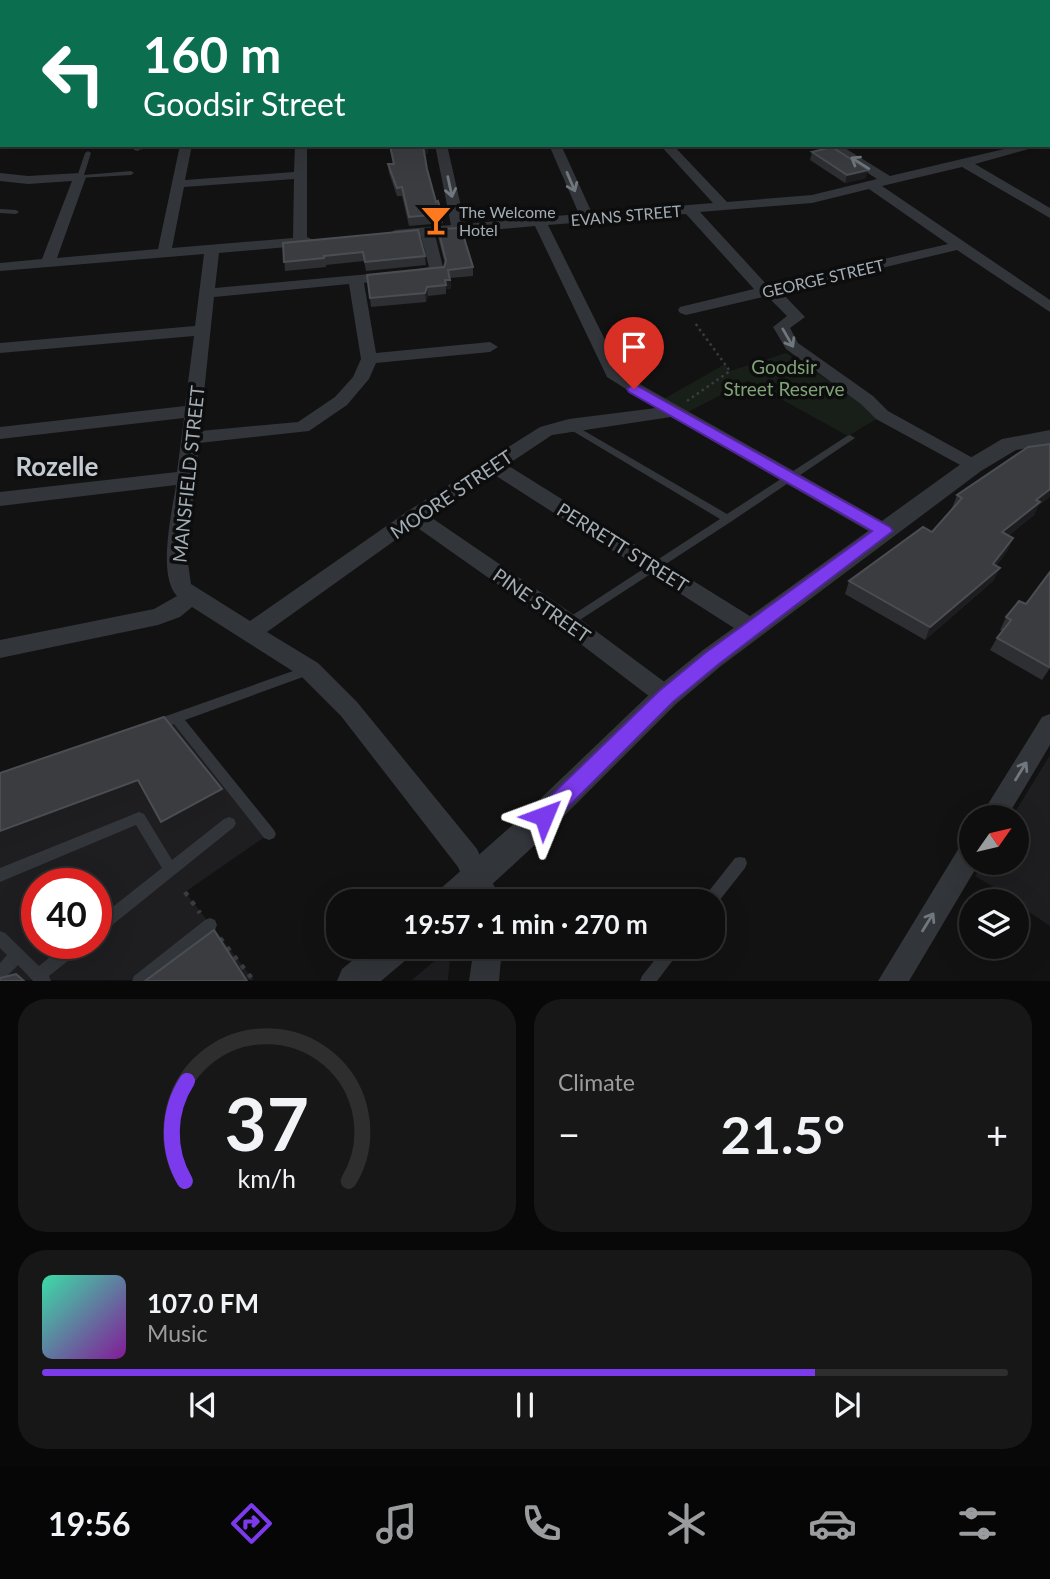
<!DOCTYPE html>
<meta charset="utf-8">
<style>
:root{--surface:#0e0e0e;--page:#171717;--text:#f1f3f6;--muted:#9b9c9e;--line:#2e2e2e;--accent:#7c3aed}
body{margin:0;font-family:Lato,sans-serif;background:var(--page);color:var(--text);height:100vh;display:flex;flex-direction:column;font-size:26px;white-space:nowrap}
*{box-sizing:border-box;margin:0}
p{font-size:23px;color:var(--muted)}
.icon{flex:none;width:38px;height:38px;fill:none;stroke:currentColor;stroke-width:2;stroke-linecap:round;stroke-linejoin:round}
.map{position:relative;height:981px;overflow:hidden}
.details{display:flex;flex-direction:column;gap:18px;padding:18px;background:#080808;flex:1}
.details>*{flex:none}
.banner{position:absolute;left:0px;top:0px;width:1050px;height:147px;box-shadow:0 7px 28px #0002,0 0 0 2px var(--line);background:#0b6e4f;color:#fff;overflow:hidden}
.needle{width:46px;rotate:56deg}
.controls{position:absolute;left:959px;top:805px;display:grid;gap:14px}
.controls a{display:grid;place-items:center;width:70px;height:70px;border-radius:50%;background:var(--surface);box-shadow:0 7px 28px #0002,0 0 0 2px var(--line);font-size:35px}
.speed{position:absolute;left:21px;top:868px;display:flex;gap:14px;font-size:35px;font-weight:700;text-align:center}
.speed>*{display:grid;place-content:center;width:91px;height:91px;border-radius:50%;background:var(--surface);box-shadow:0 7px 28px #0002,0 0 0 2px var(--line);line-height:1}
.speed .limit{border:10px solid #d22;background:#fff;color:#111}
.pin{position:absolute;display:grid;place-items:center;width:60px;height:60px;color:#fff;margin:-72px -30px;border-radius:50% 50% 50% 0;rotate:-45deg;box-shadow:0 0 7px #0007}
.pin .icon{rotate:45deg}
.me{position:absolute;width:77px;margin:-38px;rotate:46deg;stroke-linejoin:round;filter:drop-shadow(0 0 5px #0008)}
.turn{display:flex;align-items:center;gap:24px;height:147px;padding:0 28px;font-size:32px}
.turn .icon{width:91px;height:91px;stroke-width:2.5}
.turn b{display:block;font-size:49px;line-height:60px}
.big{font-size:52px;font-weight:700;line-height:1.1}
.details .widget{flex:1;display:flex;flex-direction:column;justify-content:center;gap:10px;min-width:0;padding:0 24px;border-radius:28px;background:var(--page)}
.details .dial{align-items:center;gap:0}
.dial svg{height:182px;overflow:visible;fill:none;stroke:var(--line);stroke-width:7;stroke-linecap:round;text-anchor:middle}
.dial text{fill:var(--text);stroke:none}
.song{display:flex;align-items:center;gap:21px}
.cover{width:84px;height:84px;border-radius:10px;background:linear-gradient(135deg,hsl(160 70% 55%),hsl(290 70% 35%))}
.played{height:7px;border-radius:4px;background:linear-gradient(90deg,var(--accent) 80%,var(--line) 80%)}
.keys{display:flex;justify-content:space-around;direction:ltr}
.heat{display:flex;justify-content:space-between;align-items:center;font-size:38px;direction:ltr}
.details .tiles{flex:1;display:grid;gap:18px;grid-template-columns:1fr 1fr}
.widget:last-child{grid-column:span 2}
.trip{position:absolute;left:326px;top:889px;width:399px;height:70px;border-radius:28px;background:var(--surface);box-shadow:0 7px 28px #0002,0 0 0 2px var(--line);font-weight:700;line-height:70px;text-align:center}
.tabs{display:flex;height:112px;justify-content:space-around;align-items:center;background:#060606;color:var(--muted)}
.tabs .icon{width:49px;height:49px}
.tabs .active{color:var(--accent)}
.tabs b{font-size:32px;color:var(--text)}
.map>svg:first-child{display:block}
.built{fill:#1e1e21;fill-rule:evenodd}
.green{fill:#181f18}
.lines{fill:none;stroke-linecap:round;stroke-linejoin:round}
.path-far1{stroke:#383c40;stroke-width:2.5;stroke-dasharray:2.5 3.5;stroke-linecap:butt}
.path{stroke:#383c40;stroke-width:4.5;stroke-dasharray:4.5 7;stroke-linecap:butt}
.service{fill:#323539;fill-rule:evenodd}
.pedestrian{fill:#323539;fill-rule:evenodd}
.minor{fill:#323539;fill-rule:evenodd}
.tertiary{fill:#323539;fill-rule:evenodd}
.trunk{fill:#565c61;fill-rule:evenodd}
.wall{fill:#2e2f32}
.shaded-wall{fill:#1d1d20}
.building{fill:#3a3c40;stroke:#4a4e52;stroke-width:2}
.oneway{stroke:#70777d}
.route{fill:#7c3aed;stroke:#51269a;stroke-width:2}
.labels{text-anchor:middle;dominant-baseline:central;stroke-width:7;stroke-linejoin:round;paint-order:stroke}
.far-poi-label{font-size:16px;fill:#a2adb5;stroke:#0d0d0e;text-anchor:start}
.far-street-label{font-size:16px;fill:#a2adb5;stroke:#0d0d0e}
.park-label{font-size:19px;fill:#7fa277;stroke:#0d0d0e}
.street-label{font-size:19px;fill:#a2adb5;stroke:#0d0d0e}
.district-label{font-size:26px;font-weight:bold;fill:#c3cad1;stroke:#0d0d0e}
</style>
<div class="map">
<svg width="1050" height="981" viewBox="0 0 1050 981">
<rect width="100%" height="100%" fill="#121213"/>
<g class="built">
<path d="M176 718 269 834 185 892 254 980H0V781ZM37 884H96V943H37Z"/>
<path d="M1050 755V926L1017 904V901L975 876 984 863H1017V817H1012Z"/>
<path d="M451 947 448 980H412Z"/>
</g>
<path class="green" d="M786 353 866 405 878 418 848 436 748 381 684 414 662 400 725 364 730 371Z"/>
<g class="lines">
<path class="path-far1" d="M687 401 730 371 695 323"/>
<g class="path">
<path d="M185 892 200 913"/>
<path d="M220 938 254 981"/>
</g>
<g class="service">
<rect x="232" y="0" width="4" height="2"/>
<path d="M604 0H609L610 2H605Z"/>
<path d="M676 0H687L683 2H670Z"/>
<path d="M0 143H2V145H5L0 147Z"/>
<path d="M9 145H54L51 147H12Z"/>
<path d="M88 151 91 153 84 175 131 171 134 173 131 175 78 178 77 177 85 153Z"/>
<path d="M0 209 16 210 19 212 16 214 0 213Z"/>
<path d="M569 422 727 514 847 436 850 435 855 438 732 521 569 627 565 626 564 623 565 620 720 519 566 427 565 425 566 423Z"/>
<path d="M310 665 314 667 316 670 314 673 185 720 274 830 276 834 274 838 269 840 264 838 174 724 156 730 152 729 150 725 152 721Z"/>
<path d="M139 812 144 814 172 860 224 819 229 817 234 819 236 823 234 827 101 934 96 936V920L162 868 136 825 0 882V868Z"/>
<path d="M740 857 745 858 747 863 745 868 715 906 712 907V901H703L705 896 735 858Z"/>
<path d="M210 918 215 920 217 925 215 930 151 981H132L134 976 205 920Z"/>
<path d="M0 931 5 933 39 966 67 943H86L84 948 49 976 51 981H33L18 965 5 978 0 980V963L7 955 0 948Z"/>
<path d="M665 947H681L679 952 657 981H640L642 976Z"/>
</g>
<path class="pedestrian" d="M135 145H166L138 150 135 149Z"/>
<g class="minor">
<rect x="297" y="0" width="10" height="2"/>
<rect x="404" y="0" width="10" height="2"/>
<path d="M534 0H550L551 1 533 2Z"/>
<path d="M666 0H676L677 2H668Z"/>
<path d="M827 0H838L839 2H829Z"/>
<path d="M942 0H953L954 2H944Z"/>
<path d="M1044 0H1050V4Z"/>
<rect x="1048" y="100" width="2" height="9"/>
<path d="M133 145H145L138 151 134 150Z"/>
<path d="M180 145H192L185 180 294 172 295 145H307V237L316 241 309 245 219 253 215 288 370 274 377 278 375 281 364 283 376 353 490 342 498 347 490 352 376 363 369 379 347 405 309 431 199 443 187 557 191 584 250 621 408 511 540 427 569 419 656 408 607 377 535 226 435 235 444 271 437 275 412 276 410 273 412 270 429 267 421 236 395 238 388 234 395 230 451 225 435 145H447L465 224 579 214 549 145H561L592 213 713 203 660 145H673L727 202 812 195 877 179 825 145H840L890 176 1021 145H1043L975 164 1050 208V218L962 167 882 186 1050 300V312L957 250 781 292 805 317 790 328 798 343 873 396 888 411 980 462 982 466 980 470 973 472 876 419 861 404 786 349 773 327 787 316 767 296 686 315 680 313 678 310 680 307 754 289 686 214 548 225 622 374 891 526 894 531 891 536H877L671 417 552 435 507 465 761 623 764 629 761 635 753 638 745 635 493 474 429 516 577 617 674 689 678 696 674 703 666 706 658 703 561 629 415 526 267 632 318 663 357 702 477 849 501 901H473L458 867 341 716 302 677 192 607 180 617 158 625 0 658V640L154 609 177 596C157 575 172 512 176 485L0 506V492L177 472 184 418 0 439V427L185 406 194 336 0 353V343L195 326 204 254 0 271V263L42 259 72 181 28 184 0 181V173L28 176 80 173 86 177 57 258 158 249ZM294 179 293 238 172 248 184 187ZM869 189 948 244 768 286 700 212 812 203ZM349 284 361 359 353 377 335 397 298 422 200 431 214 297Z"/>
<path d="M1050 714V745L1007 817H980L1042 717Z"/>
<path d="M971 840V863H979L909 981H878L962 843Z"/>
<path d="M474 947H502L499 981H469Z"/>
</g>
<g class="tertiary">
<path d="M783 0H800L782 2Z"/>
<rect x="0" y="72" width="2" height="8"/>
<rect x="1048" y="108" width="2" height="9"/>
<path d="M1050 430V444L1016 450 981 471 721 666 676 704 538 842 474 901H435L439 890 516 822 656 688 703 650 965 461 1002 439Z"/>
<path d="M369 947H412L407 959 381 981H337L342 969Z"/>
</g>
<g class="trunk">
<path d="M64 0H80L63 2Z"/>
<path d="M0 56H2L0 67Z"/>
</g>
</g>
<g class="wall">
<path d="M389 145H427L428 154H424L427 169 436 202 442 214 443 223 409 226 402 196H397L389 173 388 164H393Z"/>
<path d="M812 152 866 178 845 183 810 160Z"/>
<path d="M438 229 473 267V276L450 278 451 289H446V294L428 296 426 302 371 307 367 275 444 267 445 264 438 237Z"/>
<path d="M283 243 425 256 426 265 366 271 364 261 326 265V267L285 271Z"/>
<path d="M957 495 1038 506 1034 515 1008 536 1013 538 1007 551 996 566 1000 568 993 581 925 640 845 594 849 581 932 532 953 509 952 508Z"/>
<path d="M1050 572V668L1042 680 990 650 997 638 1002 631 1000 630 1006 617 1026 604Z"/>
</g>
<g class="shaded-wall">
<path d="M423 146H427L428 154H423Z"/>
<path d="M868 170 866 178 845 183 847 175Z"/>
<path d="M445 280H450L451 289H446Z"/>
<path d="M427 287 428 296 426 302 425 293Z"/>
<path d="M1050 489V497L1038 506 1034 515 996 545 1002 532 1036 500Z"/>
<path d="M1013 538 1007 551 987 577 993 564Z"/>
<path d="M1000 568 993 581 925 640 930 627Z"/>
<path d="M138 780 145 794 0 848V831Z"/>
<path d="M222 789 227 803 167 835 161 822Z"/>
</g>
<g class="building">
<path d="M97 0H211V2H96Z"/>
<path d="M390 145H427L423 146 427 169 436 202 438 201 442 214 409 217 402 187 397 188 388 164H394Z"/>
<path d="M832 147 868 170 847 175 812 152Z"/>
<path d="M461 228 473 267 448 270 450 280H445L446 285 427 287 425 293 370 298 367 275 444 267 446 261 438 229Z"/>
<path d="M418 230 425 256 365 262 363 252 324 256V258L284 262 283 243Z"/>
<path d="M1050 444V489L1036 500 1040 502 1002 532 1013 538 993 564 1000 568 930 627 849 581 923 527 932 532 962 498 957 495 1028 447Z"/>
<path d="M1050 572V666L1049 667 997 638 1011 620 1006 617 1019 601 1026 604Z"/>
<path d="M164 717 222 789 161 822 138 780 0 831V773Z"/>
<path d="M214 930 247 981H145Z"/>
<path d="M16 974 24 981H0V978Z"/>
</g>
<defs><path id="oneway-shaft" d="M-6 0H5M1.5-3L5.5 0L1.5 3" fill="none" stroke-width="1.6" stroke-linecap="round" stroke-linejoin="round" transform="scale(1.75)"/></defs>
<g class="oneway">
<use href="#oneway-shaft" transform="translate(860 163) rotate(-148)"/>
<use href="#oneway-shaft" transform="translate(571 182) rotate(67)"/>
<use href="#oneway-shaft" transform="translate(450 187) rotate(78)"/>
<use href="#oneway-shaft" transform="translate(788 338) rotate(60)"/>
<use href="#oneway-shaft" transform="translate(1021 771) rotate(-58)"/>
<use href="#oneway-shaft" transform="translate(928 922) rotate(-58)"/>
</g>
<path class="route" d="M634 384 890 527 893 531 719 664 673 702 552 823 544 825 537 823 533 816 537 809 659 691 705 653 872 531 629 392 627 389Z"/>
<defs>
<g id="bar-bare" transform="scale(2.415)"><path d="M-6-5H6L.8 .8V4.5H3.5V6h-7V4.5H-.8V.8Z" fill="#ff7a1e" stroke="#0d0d0e" stroke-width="2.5" paint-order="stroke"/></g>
</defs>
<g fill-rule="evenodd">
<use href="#bar-bare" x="436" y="220"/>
</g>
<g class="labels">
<g class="far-poi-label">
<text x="459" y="211">The Welcome<tspan x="459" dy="18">Hotel</tspan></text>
</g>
<g class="far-street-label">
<text transform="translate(626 215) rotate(-5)">EVANS STREET</text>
<text transform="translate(823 278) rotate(-13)">GEORGE STREET</text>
</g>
<g class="park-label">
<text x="784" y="366">Goodsir<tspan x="784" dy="22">Street Reserve</tspan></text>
</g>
<g class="street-label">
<text transform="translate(188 474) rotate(-84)">MANSFIELD STREET</text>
<text transform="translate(451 494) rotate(-34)">MOORE STREET</text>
<text transform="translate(623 547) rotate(32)">PERRETT STREET</text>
<text transform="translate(542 605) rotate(35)">PINE STREET</text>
</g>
<g class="district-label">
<text x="57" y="466">Rozelle</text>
</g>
</g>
</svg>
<div class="controls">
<a><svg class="needle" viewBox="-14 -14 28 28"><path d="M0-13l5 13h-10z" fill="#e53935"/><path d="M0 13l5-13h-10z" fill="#9b9c9e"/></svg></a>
<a><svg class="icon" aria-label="layers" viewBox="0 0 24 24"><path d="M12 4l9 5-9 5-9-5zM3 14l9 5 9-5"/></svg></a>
</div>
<div class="speed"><div class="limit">40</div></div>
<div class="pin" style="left:634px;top:389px;background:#d93025"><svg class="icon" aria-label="arrive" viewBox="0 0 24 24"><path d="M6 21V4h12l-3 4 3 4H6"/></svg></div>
<svg class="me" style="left:544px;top:816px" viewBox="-20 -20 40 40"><path d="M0-17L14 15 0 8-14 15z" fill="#7c3aed" stroke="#fff" stroke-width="4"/></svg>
<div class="trip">19:57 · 1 min · 270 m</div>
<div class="banner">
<div class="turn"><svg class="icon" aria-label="left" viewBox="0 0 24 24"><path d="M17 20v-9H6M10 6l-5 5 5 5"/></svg><div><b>160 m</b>Goodsir Street</div></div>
</div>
</div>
<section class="details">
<div class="tiles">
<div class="widget dial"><svg viewBox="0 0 100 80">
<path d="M14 69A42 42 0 1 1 86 69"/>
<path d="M14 69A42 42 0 0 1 15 25" stroke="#7c3aed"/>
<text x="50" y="56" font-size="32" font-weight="700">37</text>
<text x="50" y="72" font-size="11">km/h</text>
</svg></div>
<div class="widget"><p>Climate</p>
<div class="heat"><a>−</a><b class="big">21.5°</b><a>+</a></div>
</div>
<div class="widget">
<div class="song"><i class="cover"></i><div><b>107.0 FM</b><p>Music</p></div></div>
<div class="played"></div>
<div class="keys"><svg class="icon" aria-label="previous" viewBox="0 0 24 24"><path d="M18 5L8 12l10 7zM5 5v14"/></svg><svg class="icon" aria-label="pause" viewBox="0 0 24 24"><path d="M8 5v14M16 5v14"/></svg><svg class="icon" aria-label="next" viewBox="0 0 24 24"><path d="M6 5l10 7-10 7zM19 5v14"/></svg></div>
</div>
</div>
</section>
<nav class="tabs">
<b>19:56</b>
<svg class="icon active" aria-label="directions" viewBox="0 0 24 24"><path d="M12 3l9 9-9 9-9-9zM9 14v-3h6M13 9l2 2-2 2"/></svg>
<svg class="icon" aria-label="music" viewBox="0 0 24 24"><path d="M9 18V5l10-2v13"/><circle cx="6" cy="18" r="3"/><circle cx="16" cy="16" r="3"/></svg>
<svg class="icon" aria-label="phone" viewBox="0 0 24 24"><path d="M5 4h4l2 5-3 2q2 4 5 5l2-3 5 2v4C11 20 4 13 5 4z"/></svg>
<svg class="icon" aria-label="climate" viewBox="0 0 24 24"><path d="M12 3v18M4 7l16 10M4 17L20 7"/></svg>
<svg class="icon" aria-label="car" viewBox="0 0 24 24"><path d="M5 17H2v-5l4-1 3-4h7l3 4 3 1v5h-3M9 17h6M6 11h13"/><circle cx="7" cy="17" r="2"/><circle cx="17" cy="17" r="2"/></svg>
<svg class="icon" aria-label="filters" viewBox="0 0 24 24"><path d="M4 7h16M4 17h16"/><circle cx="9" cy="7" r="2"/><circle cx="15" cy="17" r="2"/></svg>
</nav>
